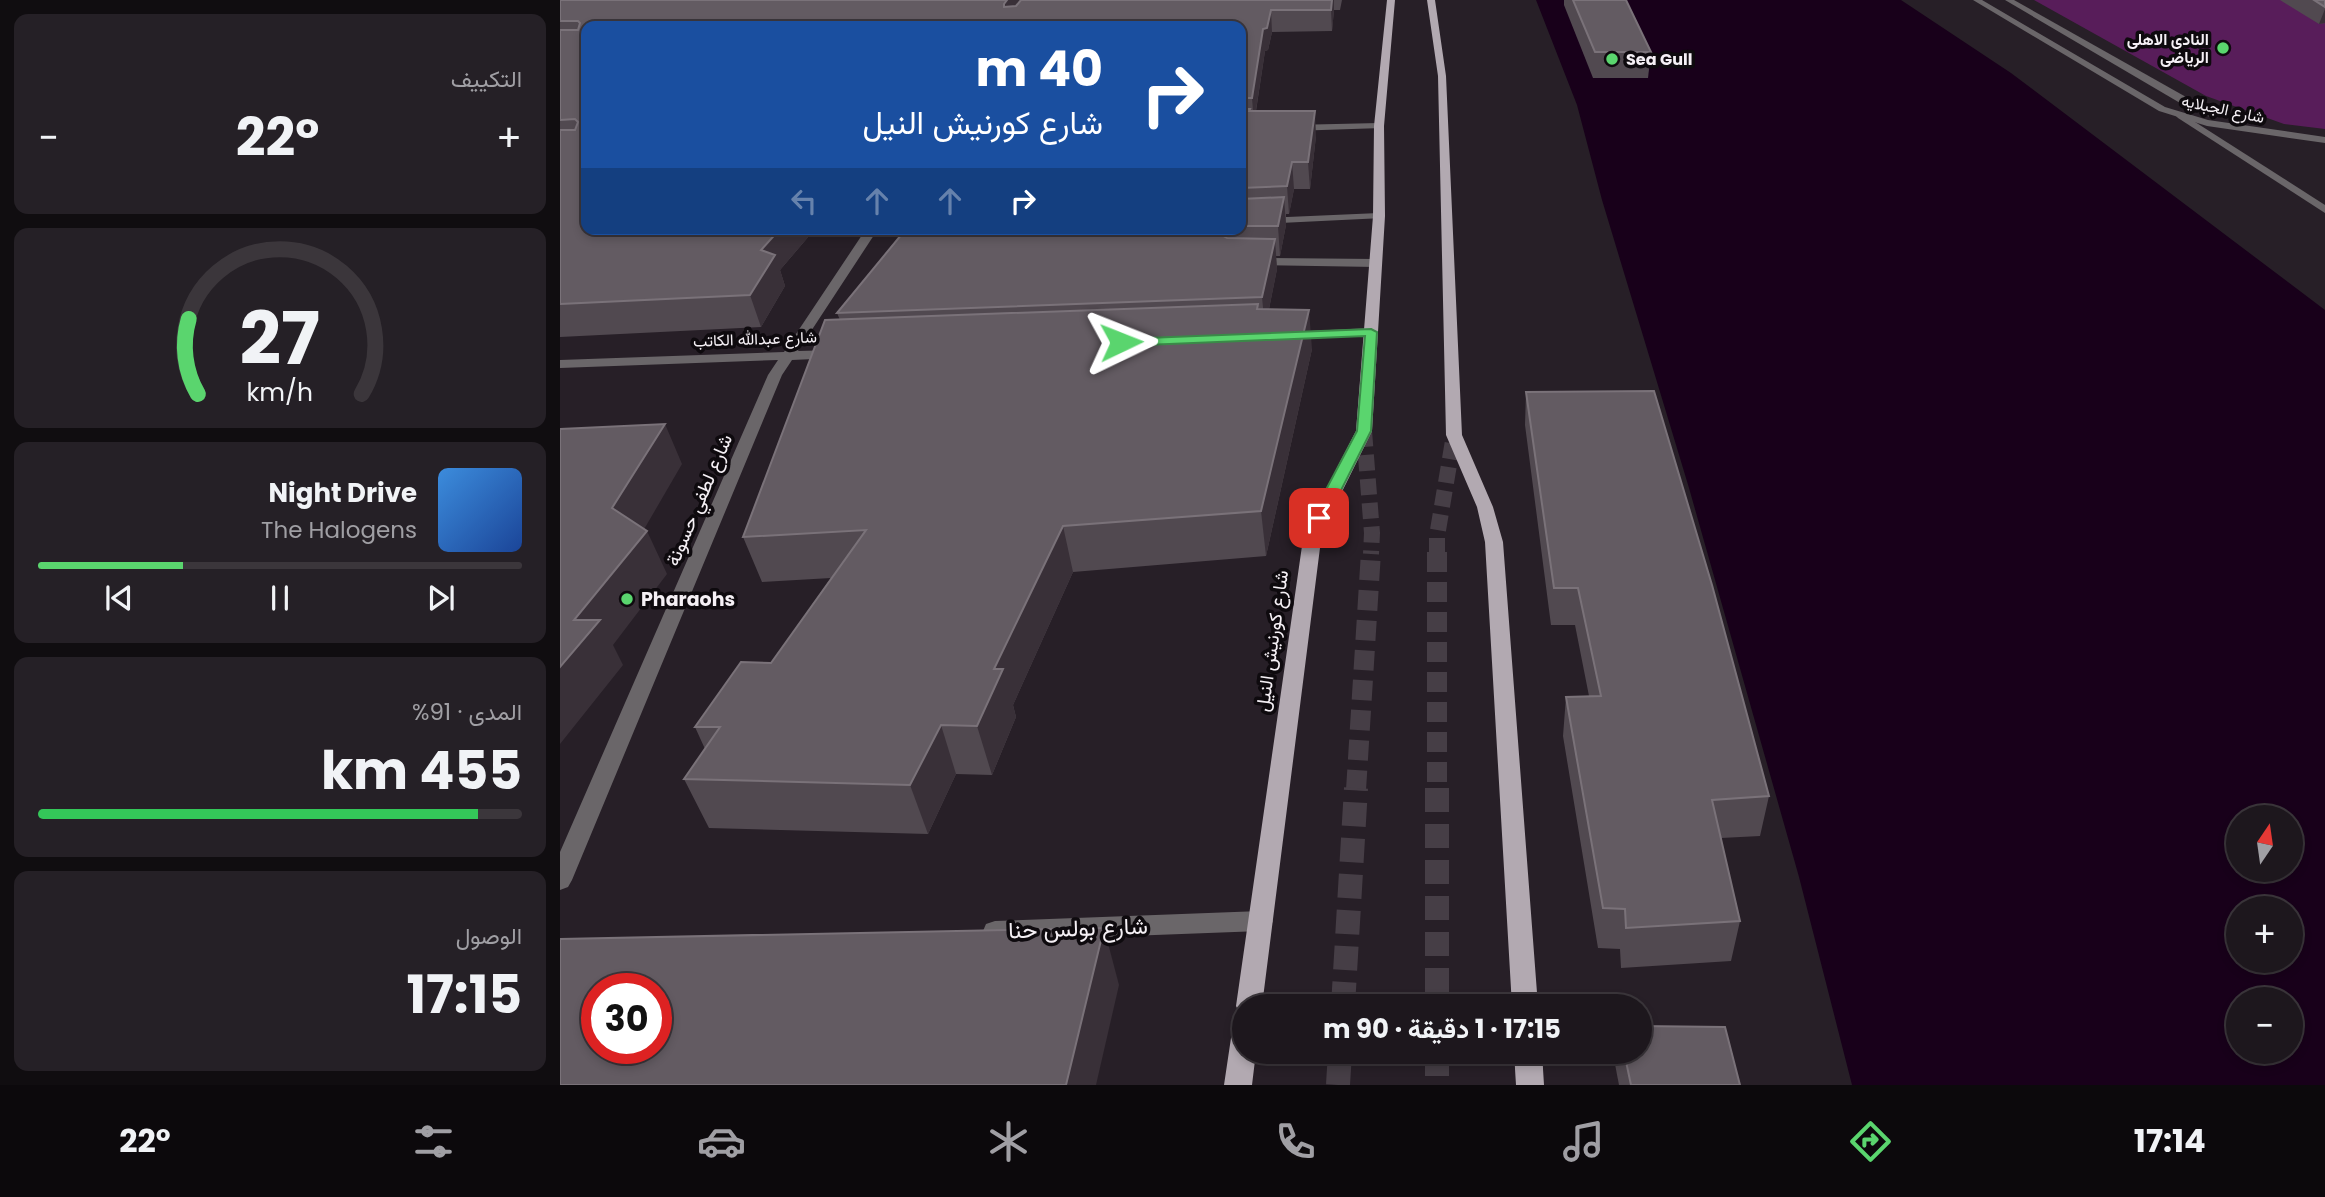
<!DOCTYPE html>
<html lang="ar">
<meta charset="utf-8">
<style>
:root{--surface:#1d171d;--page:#252026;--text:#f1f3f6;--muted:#a09fa4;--line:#3b363b;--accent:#5ad56e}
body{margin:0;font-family:Poppins,Vazirmatn,sans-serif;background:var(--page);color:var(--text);direction:rtl;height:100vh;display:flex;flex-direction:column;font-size:26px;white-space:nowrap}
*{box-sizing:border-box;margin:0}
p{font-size:23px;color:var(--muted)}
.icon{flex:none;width:38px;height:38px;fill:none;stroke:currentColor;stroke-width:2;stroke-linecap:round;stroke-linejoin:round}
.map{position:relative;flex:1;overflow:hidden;direction:ltr}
.panel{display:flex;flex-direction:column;gap:14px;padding:14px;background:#100d10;width:560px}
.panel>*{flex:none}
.hud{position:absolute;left:21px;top:21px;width:665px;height:214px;border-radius:14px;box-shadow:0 4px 10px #0003,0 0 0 2px var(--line);direction:rtl;background:#1a4fa0;color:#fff;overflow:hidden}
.needle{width:46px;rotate:13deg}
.controls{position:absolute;left:1666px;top:805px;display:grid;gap:14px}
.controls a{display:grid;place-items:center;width:77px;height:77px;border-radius:50%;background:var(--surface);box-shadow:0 4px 10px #0003,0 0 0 2px var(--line);font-size:35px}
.speed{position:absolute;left:21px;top:973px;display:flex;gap:14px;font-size:35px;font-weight:700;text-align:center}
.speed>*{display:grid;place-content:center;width:91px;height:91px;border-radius:50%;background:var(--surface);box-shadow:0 4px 10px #0003,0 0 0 2px var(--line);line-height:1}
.speed .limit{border:10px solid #d22;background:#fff;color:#111}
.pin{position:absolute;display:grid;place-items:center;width:60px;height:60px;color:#fff;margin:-30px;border-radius:14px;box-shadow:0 4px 10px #0006}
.me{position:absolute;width:77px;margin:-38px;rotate:88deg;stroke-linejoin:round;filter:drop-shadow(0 0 5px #0008)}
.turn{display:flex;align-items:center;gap:24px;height:147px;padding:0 28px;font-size:32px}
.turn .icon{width:91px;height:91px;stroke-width:2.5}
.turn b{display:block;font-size:49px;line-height:60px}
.lanes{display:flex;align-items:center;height:66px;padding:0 28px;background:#0003;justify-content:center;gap:35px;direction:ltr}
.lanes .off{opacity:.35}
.big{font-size:52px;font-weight:700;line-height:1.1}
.panel .tile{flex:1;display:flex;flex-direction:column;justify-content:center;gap:10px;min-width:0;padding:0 24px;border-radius:14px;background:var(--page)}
.panel .dial{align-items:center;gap:0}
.dial svg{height:182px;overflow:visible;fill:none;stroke:var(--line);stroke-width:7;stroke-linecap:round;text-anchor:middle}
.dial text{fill:var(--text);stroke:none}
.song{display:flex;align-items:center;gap:21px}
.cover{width:84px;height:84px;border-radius:10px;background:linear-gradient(135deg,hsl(210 70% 55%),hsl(220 70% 35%))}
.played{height:7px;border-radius:4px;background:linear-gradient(90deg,var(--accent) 30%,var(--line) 30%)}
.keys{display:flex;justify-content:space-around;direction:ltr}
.heat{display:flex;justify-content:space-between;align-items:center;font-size:38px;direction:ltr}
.charge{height:10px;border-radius:5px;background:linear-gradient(90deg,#34c759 91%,var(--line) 0)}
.trip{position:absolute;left:672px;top:994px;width:420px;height:70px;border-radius:35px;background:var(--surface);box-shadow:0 4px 10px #0003,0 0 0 2px var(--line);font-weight:700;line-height:70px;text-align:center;direction:rtl}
.menu{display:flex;height:112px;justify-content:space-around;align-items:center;background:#0c090c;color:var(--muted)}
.menu .icon{width:49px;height:49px}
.menu .active{color:var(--accent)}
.menu b{font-size:32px;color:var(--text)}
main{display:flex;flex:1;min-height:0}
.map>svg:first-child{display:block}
.green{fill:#581d5a}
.water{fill:#18001a;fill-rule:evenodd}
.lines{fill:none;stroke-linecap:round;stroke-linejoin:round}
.primary-tunnel-far2{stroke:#463e46;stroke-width:16;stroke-dasharray:16 8;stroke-linecap:butt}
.primary-tunnel-far1{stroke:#463e46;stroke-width:20;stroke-dasharray:20 10;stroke-linecap:butt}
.primary-tunnel{stroke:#463e46;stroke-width:24;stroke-dasharray:24 12;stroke-linecap:butt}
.service{fill:#6a6669;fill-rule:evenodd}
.minor{fill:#6a6669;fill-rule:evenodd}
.tertiary{fill:#6a6669;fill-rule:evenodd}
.primary{fill:#b2a9b1;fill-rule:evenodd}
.wall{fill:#514950}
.shaded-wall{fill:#393038}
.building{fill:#635b62;stroke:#7a7279;stroke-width:2;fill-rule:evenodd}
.route{fill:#5ad56e;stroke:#3a8a48;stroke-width:2}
.poi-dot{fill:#5ad56e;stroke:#0e0a0e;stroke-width:2.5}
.labels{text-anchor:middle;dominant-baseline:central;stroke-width:7;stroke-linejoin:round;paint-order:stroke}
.far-poi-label{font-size:16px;font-weight:bold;fill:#f5f0f5;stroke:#0e0a0e;text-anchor:end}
.far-street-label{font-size:16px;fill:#f5f0f5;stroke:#0e0a0e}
.street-label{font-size:19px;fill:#f5f0f5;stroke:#0e0a0e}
.poi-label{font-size:19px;font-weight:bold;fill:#f5f0f5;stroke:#0e0a0e;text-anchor:start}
.near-street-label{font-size:23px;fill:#f5f0f5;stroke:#0e0a0e}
</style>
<main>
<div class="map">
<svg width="1765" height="1085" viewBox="0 0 1765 1085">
<rect width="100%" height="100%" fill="#271f27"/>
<path class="green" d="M1474 0H1765V129L1724 124 1646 96Z"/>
<path class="water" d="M976 0H1341L1451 73 1765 310V1085H1292L1239 877 1129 488 1042 200 1017 105ZM1678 817H1731V870H1678ZM1678 908H1731V961H1678ZM1678 999H1731V1052H1678Z"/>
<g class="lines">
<g class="primary-tunnel-far2">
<path d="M804 431 812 533 811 554"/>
<path d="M877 554V536L894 435"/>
</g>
<g class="primary-tunnel-far1">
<path d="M877 552V790"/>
<path d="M796 790 811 552"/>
</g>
<g class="primary-tunnel">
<path d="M877 788V1006"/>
<path d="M783 1006 796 788"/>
<path d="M877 1052V1085"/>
<path d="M778 1085 780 1052"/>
</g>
<g class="service">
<path d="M1621 113 1765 205V213L1618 118 1616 116Z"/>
<path d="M819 213 823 214V218L681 225V219Z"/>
<path d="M696 258 816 259 822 263 816 267 692 265V259Z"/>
</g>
<g class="minor">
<path d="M819 123 824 126 822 128 732 131 727 128 732 125Z"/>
<path d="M306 229H318L238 351 276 350 283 354 276 358 232 360 222 375 12 880 8 887 0 890V852L208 375 218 360 0 368V360L224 352Z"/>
<path d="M811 328 818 332 816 335 727 340 720 336 727 332Z"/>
<path d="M701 911 710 914 713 921 710 928 701 931 435 941 426 938 423 931 426 924 435 921Z"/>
</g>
<g class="tertiary">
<path d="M1413 0H1422L1605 107 1648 120 1765 137V143L1647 126 1599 111Z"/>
<path d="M1445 0H1454L1658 115 1653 118 1632 110Z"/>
</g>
<g class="primary">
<path d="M827 0H835L824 126 825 216 812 431 762 532 702 1006H684V1016L680 1014 676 1006 744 532 796 431 813 216 814 126Z"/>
<path d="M867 0H875L886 76 902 435 933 507 943 542 978 1006H952L925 542 917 507 886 435 878 76Z"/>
<path d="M684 1026V1052H696L692 1085H664L671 1038 674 1029Z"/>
<path d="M954 1052H982L984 1085H956Z"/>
</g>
</g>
<g class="wall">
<path d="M0 0H782L780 10H774L772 31 712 32 708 50 705 51 696 111 756 136 750 189H734L729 214H726V225L720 256H716L717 269 709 309 752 349 706 556 513 572 453 705 456 717 432 775 396 774 368 834 149 828 124 779 145 749 135 727 211 663 271 578 202 582 183 537 280 320 277 313 653 231 665 237 664 229H681V26L26 229H255L220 270 225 286 201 327 0 337Z"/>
<path d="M1004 0H1066L1091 52 1088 78H1033L1004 5Z"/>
<path d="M1720 0H1765V23L1759 24Z"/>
<path d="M966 392 1209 796 1200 836 1161 838 1180 921 1171 961 1061 968 1060 949 1038 948 1003 736 1006 697 1029 696 1015 625H991L965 425Z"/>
<path d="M1055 1052H1080L1180 1085H1059L1054 1059Z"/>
</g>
<g class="shaded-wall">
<path d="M447 0H467L448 24 444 4Z"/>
<path d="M772 0H774V10L772 31 771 10Z"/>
<path d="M1765 9V23L1759 24Z"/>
<path d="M711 10 712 32 708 50 705 51 694 123 692 98 703 29Z"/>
<path d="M755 111 756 136 750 189 748 162Z"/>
<path d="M732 162 734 189 729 214 727 186Z"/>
<path d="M724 197 726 225 720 256 718 226Z"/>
<path d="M220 229H255L220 270 225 286 201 327 190 295 201 250Z"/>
<path d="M715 239 717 269 705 329 702 297Z"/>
<path d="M749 310 752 349 706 556 701 511Z"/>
<path d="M105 424 122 464 72 550 87 531 107 574 53 645 63 665 0 744V667L14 620 52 508Z"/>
<path d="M503 526 513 572 453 705 456 717 432 775 417 726 434 669Z"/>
<path d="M381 725 396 774 368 834 350 785Z"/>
<path d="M544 928 559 985 536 1085H506Z"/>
</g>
<g class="building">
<path d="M0 0H447L444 4V7L456 6 461 0H772L771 10H711L707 28 703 29 692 98H681V26H26V229H220L201 250 215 255 190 295 0 304V130H15L18 122 15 119 0 120V30H18L20 23 18 21H0Z"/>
<path d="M1013 0H1066L1091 52H1035Z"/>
<path d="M1754 0H1765V7Z"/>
<path d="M681 109H690L689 111H755L748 162H732L727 186 681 188Z"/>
<path d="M724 197 718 226H681V199Z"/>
<path d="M346 229H651L667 238 715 239 702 297 277 313Z"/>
<path d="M698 304 697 309 749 310 701 511 503 526 434 669H443L417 726 381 725 350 785 124 779 160 727H135L181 662 211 663 306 530 183 537 265 320Z"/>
<path d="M1094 391 1152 585 1209 796 1152 800 1180 921 1066 928 1065 909 1043 908 1006 697 1041 696 1018 588H994L966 392Z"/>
<path d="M105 424 52 508 87 531 14 620H40L0 667V429Z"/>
<path d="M544 928 506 1085H0V939ZM37 989H96V1048H37Z"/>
<path d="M1080 1026 1165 1027 1180 1085H1071L1064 1052H1080Z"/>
</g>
<path class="route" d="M811 329 817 332 811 431 767 518 759 522 751 518 797 431 805 336 561 346 555 342 561 339Z"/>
<g class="poi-dot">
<circle cx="1663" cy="48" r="7"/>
<circle cx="1052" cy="59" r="7"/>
<circle cx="67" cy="599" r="7"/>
</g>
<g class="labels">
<g class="far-poi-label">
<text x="1649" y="39">النادى الاهلى<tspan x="1649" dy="18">الرياضى</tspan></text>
<text x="1066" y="59" text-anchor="start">Sea Gull</text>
</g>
<g class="far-street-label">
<text transform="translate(1663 109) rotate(12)">شارع الجبلايه</text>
<text transform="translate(195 339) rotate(-2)">شارع عبدالله الكاتب</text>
</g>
<g class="street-label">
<text transform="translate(139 500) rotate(-67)">شارع لطفي حسونة</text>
<text transform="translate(712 641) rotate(-82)">شارع كورنيش النيل</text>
</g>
<g class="poi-label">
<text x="81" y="599">Pharaohs</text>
</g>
<g class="near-street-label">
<text transform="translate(518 928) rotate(-2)">شارع بولس حنا</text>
</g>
</g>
</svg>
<div class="controls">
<a><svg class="needle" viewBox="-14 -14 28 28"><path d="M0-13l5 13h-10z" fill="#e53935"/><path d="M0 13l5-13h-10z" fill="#a09fa4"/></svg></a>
<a>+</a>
<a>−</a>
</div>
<div class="speed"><div class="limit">30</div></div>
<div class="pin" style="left:759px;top:518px;background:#d93025"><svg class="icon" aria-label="arrive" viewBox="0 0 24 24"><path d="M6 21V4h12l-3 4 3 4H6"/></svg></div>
<svg class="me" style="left:561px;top:342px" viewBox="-20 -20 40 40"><path d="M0-17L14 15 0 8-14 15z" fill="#5ad56e" stroke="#fff" stroke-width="4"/></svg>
<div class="trip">17:15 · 1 دقيقة · 90 m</div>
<div class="hud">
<div class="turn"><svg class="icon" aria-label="right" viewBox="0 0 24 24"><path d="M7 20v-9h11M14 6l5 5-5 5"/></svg><div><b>40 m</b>شارع كورنيش النيل</div></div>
<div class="lanes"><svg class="icon off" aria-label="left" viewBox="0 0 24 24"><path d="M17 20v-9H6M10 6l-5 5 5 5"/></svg><svg class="icon off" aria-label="ahead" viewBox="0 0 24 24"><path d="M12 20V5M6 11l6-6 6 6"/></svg><svg class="icon off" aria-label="ahead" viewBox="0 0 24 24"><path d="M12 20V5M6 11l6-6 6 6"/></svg><svg class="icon" aria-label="right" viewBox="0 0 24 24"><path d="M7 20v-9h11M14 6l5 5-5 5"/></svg></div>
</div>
</div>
<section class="panel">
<div class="tile"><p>التكييف</p>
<div class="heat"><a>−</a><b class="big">22°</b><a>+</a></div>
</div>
<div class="tile dial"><svg viewBox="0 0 100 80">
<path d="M14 69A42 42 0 1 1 86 69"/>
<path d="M14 69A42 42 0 0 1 10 36" stroke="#5ad56e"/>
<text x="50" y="56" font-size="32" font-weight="700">27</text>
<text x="50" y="72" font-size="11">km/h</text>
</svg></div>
<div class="tile">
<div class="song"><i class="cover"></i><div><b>Night Drive</b><p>The Halogens</p></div></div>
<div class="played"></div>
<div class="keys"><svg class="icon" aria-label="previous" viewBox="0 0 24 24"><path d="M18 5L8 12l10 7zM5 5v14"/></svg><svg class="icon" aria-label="pause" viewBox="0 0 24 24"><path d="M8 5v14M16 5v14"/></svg><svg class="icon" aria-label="next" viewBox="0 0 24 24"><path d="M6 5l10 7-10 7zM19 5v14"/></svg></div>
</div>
<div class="tile"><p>المدى · 91%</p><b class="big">455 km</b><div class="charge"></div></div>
<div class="tile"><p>الوصول</p><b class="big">17:15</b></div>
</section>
</main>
<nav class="menu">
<b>17:14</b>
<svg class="icon active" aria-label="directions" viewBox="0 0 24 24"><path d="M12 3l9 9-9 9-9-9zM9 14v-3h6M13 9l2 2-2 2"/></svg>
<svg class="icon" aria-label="music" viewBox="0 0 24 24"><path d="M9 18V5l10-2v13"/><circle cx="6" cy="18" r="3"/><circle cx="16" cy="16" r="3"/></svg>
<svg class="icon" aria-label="phone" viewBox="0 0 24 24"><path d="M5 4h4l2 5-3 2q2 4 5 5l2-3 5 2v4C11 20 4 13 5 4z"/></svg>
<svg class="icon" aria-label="climate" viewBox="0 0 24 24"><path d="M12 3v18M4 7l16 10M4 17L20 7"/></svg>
<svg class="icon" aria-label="car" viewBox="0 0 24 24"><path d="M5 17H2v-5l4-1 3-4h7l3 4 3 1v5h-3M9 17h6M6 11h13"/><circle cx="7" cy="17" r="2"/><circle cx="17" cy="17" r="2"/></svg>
<svg class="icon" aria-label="filters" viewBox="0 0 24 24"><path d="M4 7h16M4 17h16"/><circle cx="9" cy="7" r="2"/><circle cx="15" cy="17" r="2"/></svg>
<b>22°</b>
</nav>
